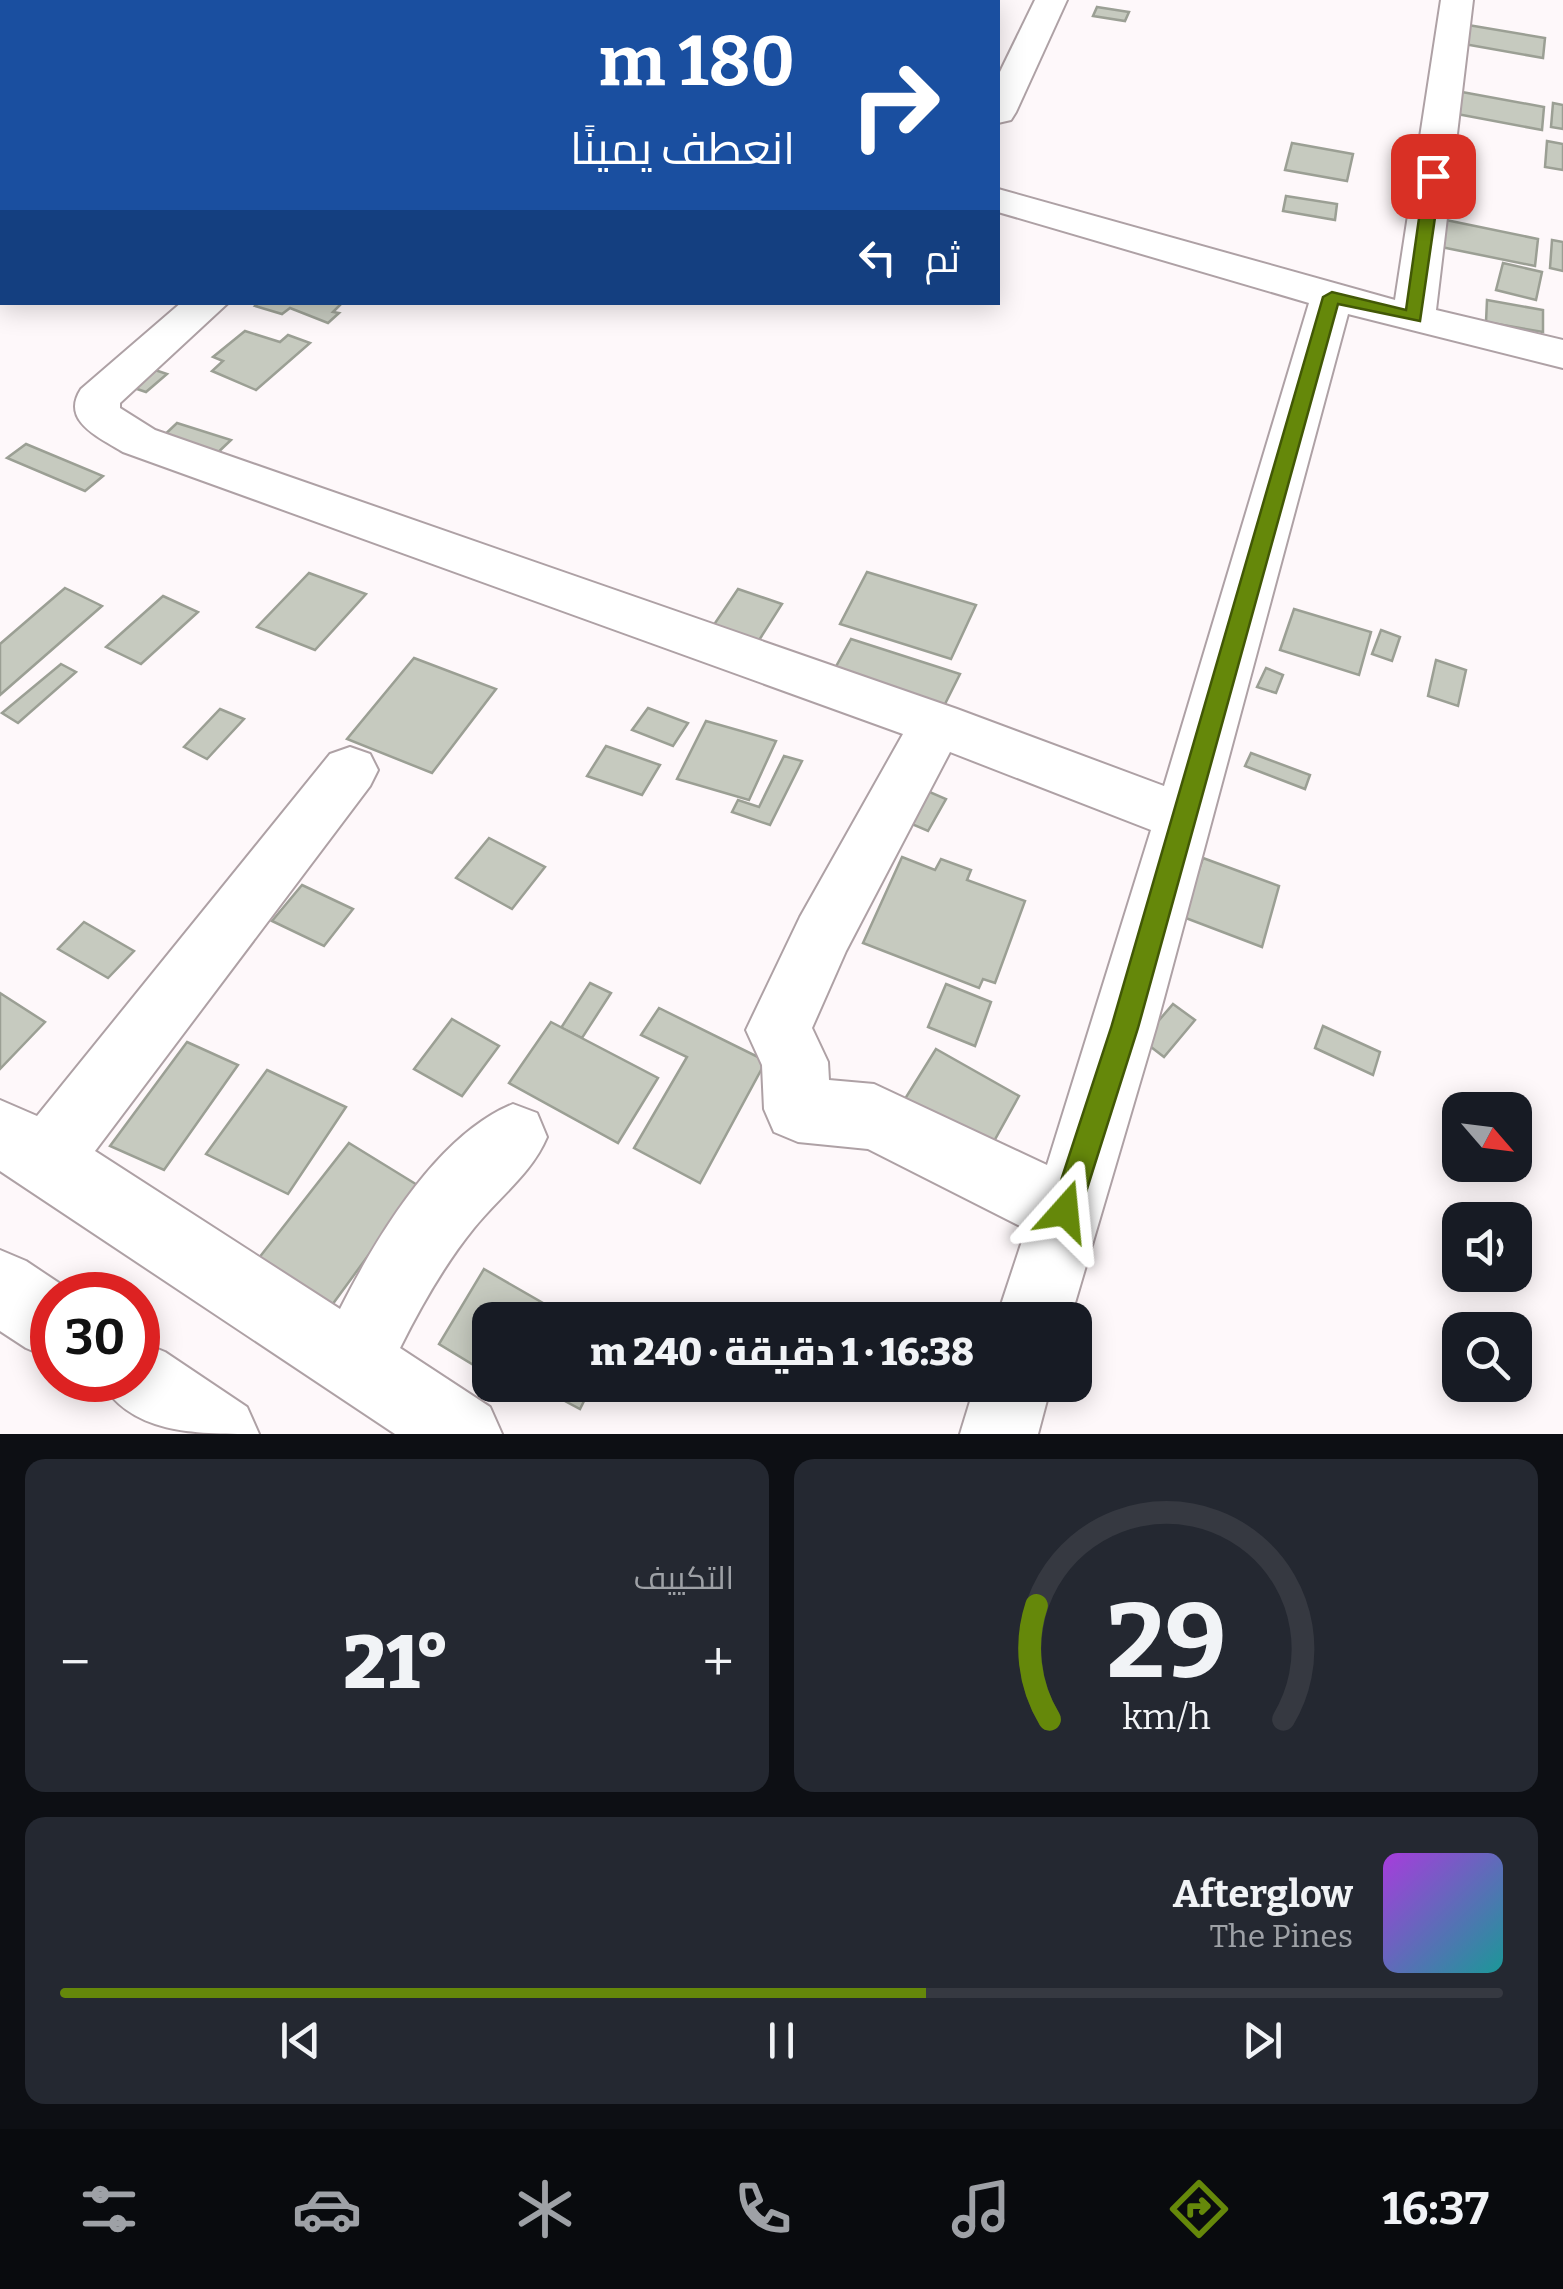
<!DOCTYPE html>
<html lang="ar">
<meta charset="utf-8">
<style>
:root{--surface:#171b24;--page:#242831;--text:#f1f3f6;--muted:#9ea1a6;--line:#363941;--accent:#65880a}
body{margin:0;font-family:Bitter,Cairo,serif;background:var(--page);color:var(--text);direction:rtl;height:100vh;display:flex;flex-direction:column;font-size:38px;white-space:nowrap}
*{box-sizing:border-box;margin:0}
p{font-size:32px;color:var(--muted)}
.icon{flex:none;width:55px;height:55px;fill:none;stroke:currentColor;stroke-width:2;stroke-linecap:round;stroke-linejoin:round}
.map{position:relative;height:1434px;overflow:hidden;direction:ltr}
.details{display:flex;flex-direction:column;gap:25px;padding:25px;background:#0d0f14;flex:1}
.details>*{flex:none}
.hud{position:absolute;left:0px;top:0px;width:1000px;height:305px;box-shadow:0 5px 25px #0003;direction:rtl;background:#1a4fa0;color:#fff;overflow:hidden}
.needle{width:65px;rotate:118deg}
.tools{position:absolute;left:1442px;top:1092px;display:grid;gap:20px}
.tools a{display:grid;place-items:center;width:90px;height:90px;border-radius:20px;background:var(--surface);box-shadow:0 5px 25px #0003;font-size:50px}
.speed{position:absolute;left:30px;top:1272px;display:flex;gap:20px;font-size:50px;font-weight:700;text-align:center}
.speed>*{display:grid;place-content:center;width:130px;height:130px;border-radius:50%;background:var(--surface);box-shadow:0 5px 25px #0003;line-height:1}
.speed .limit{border:15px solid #d22;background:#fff;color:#111}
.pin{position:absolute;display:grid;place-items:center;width:85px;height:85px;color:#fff;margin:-42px;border-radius:20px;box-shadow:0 5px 15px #0006}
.me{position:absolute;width:110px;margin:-55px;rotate:18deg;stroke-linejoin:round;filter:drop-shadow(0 0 8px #0008)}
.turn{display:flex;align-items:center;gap:35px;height:210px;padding:0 40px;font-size:45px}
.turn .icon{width:130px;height:130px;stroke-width:2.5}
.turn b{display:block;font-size:70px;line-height:85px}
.then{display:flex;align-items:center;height:95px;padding:0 40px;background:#0003;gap:20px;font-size:38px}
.big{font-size:75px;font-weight:800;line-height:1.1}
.details .card{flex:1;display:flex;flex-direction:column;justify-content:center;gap:15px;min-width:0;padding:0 35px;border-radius:20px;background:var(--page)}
.details .dial{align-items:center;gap:0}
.dial svg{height:260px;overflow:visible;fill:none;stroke:var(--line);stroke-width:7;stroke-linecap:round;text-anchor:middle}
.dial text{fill:var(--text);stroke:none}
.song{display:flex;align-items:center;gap:30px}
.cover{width:120px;height:120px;border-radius:15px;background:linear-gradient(135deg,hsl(280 70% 55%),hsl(180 70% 35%))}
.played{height:10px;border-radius:5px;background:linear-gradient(90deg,var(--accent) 60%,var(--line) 60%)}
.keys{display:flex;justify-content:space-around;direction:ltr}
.heat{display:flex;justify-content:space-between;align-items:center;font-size:55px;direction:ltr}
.details .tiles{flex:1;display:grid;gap:25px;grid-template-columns:1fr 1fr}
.card:last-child{grid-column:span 2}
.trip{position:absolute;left:472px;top:1302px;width:620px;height:100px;border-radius:20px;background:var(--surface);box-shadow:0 5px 25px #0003;font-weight:800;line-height:100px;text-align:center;direction:rtl}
.tab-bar{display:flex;height:160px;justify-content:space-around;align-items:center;background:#090b0e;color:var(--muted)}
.tab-bar .icon{width:70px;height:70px}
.tab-bar .active{color:var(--accent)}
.tab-bar b{font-size:45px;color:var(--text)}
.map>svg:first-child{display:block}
.building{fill:#c6cabf;stroke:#9b9f94;stroke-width:2.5}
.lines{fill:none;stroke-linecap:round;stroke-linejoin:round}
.minor-casing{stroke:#aea1a5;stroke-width:4}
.minor{fill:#fff;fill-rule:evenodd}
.route{fill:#65880a;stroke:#425806;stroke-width:2.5}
</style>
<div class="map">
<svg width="1563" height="1434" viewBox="0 0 1563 1434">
<rect width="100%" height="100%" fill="#fef8fa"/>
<g class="building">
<path d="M1097 7 1129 12 1125 21 1093 16Z"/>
<path d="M1468 25 1545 38 1543 58 1464 44Z"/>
<path d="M1462 92 1544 107 1542 130 1457 114Z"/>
<path d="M1553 103 1563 105V129L1551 127Z"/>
<path d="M1547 141 1563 144V170L1545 167Z"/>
<path d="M1292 143 1353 154 1347 181 1285 170Z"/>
<path d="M1286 196 1337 204 1335 220 1283 211Z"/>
<path d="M1446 220 1538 239 1535 266 1441 247Z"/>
<path d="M1552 240 1563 242V271L1550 268Z"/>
<path d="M1503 263 1542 272 1536 300 1496 290Z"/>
<path d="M1487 300 1543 310V332L1486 322Z"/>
<path d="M259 302H343L333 312 339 313 328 323 290 308 282 314 255 306Z"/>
<path d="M245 331 280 342 288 335 310 343 256 390 212 371 223 361 213 357Z"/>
<path d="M143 366 167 374 146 392 122 384Z"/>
<path d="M177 423 231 440 211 459 157 442Z"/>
<path d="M26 444 103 476 85 491 7 458Z"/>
<path d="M867 572 976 605 951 659 840 624Z"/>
<path d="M309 573 366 594 315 650 257 627Z"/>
<path d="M65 588 102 606 0 695V644Z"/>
<path d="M738 589 782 604 756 645 711 629Z"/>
<path d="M163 596 198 612 141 664 106 647Z"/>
<path d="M1294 609 1371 632 1359 675 1280 650Z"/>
<path d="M1381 630 1400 637 1392 661 1372 654Z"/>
<path d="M851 639 960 674 943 708 833 672Z"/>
<path d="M414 658 496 689 432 773 347 739Z"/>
<path d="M1436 660 1466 670 1458 706 1428 696Z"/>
<path d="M61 664 76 672 18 723 2 713Z"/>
<path d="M1266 668 1283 675 1276 693 1257 687Z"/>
<path d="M648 708 688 723 673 746 632 730Z"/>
<path d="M220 709 244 719 207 759 184 747Z"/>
<path d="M706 721 776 741 749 800 677 779Z"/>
<path d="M606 746 660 765 642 795 587 776Z"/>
<path d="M1251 753 1310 775 1305 789 1245 766Z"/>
<path d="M784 756 802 761 770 825 732 812 738 800 759 807Z"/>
<path d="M918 787 946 799 928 831 900 819Z"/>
<path d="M489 838 545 867 512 909 456 878Z"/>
<path d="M902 857 935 870 941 859 971 870 967 880 1025 901 995 983 983 979 979 988 863 943Z"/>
<path d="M1203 858 1279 886 1262 947 1183 917Z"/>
<path d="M302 885 353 909 324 946 272 921Z"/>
<path d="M84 922 134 951 108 978 58 949Z"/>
<path d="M590 983 611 993 582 1038 561 1028Z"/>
<path d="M946 984 991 1002 975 1046 928 1027Z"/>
<path d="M0 993 45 1022 0 1069Z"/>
<path d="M1173 1004 1195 1020 1164 1057 1142 1040Z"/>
<path d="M659 1008 766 1061 700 1183 634 1148 687 1057 641 1035Z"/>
<path d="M452 1019 499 1046 462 1096 414 1069Z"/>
<path d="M551 1022 658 1078 618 1143 509 1083Z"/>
<path d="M1323 1026 1380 1052 1373 1075 1315 1048Z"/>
<path d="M187 1042 238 1065 164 1170 110 1146Z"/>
<path d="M936 1049 1019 1096 988 1152 903 1102Z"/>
<path d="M267 1070 346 1107 288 1194 206 1154Z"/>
<path d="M349 1143 419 1186 324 1316 251 1268Z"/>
<path d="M484 1269 562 1314 558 1320H490V1375L439 1344Z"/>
<path d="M551 1385H592L580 1409 548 1392Z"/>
</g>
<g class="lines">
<g class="minor-casing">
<g id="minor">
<path d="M343 0H381L382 2H345Z"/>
<path d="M1035 0H1067L1016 112 1011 120 998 123V76Z"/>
<path d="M1441 0H1473L1436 310 1563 340V368L1348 314 1156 1028 1070 1320H996L1026 1229 868 1149 798 1142 774 1132 764 1109 762 1065 746 1030 800 917 903 734 123 452C99 437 60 421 81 389L182 302H229L120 403V408L155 430 957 709 1164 786 1309 303 998 212V189L1395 300ZM950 752 1151 830 1047 1165 874 1084 829 1080 828 1062 812 1028 846 951Z"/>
<path d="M350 747 370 754 378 770 370 786 95 1151 340 1309C376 1238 437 1135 513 1104L537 1113 547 1137C532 1173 499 1197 474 1228 444 1265 421 1306 400 1348L490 1407 502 1434H395L0 1171V1100L37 1116 330 754Z"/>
<path d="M0 1250 26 1261 77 1295H52V1359L26 1348 0 1331Z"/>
<path d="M138 1341 165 1352 247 1407 259 1434C194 1434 130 1434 100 1380H138Z"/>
<path d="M975 1385H1051L1038 1434H960Z"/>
</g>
</g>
<use href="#minor" class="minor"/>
</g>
<path class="route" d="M1433 172 1441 176 1420 321 1338 304 1138 1028 1080 1211 1076 1221 1065 1226 1055 1221 1051 1211 1111 1028 1323 297 1332 292 1406 310 1425 176Z"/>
</svg>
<div class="tools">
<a><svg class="needle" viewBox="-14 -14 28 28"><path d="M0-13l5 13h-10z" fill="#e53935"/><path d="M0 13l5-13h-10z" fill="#9ea1a6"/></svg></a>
<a><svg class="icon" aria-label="sound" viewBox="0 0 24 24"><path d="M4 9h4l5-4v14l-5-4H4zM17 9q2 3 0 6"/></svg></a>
<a><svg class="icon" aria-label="search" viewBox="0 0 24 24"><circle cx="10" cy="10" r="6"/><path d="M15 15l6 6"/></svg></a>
</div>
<div class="speed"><div class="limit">30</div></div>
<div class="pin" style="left:1433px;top:176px;background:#d93025"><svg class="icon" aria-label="arrive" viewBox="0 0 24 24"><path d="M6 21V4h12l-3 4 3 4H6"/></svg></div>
<svg class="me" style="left:1065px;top:1211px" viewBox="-20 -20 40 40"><path d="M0-17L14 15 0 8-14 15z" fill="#65880a" stroke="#fff" stroke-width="4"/></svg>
<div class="trip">16:38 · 1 دقيقة · 240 m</div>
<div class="hud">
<div class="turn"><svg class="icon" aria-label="right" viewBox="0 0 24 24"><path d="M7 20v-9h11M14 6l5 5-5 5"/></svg><div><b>180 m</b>انعطف يمينًا</div></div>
<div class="then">ثم<svg class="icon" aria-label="left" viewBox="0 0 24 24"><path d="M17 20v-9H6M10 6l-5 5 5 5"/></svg></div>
</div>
</div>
<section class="details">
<div class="tiles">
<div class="card dial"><svg viewBox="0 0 100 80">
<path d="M14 69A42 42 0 1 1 86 69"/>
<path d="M14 69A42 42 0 0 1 10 34" stroke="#65880a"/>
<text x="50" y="56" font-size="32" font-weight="700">29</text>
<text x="50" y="72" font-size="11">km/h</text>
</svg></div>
<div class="card"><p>التكييف</p>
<div class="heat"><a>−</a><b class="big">21°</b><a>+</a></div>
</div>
<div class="card">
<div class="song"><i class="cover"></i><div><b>Afterglow</b><p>The Pines</p></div></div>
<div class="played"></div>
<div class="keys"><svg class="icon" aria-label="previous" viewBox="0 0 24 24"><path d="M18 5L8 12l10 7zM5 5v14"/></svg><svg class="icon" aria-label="pause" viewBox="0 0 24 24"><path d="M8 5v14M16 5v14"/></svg><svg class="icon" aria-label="next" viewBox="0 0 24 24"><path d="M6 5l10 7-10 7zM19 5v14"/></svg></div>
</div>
</div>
</section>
<nav class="tab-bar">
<b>16:37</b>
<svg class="icon active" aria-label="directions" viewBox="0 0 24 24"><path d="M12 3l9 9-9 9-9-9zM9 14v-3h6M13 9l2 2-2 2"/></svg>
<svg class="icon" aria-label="music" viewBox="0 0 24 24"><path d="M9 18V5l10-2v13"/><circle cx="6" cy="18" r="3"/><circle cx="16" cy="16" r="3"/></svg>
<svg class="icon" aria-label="phone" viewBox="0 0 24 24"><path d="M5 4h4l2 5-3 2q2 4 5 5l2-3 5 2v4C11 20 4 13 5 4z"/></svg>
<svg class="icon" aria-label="climate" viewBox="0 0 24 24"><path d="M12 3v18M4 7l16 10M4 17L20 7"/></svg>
<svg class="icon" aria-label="car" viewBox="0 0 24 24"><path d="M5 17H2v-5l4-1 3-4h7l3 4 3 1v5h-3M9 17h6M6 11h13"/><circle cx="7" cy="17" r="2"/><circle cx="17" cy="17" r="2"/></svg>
<svg class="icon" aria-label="filters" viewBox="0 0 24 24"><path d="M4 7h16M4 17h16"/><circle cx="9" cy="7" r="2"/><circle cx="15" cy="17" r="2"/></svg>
</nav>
